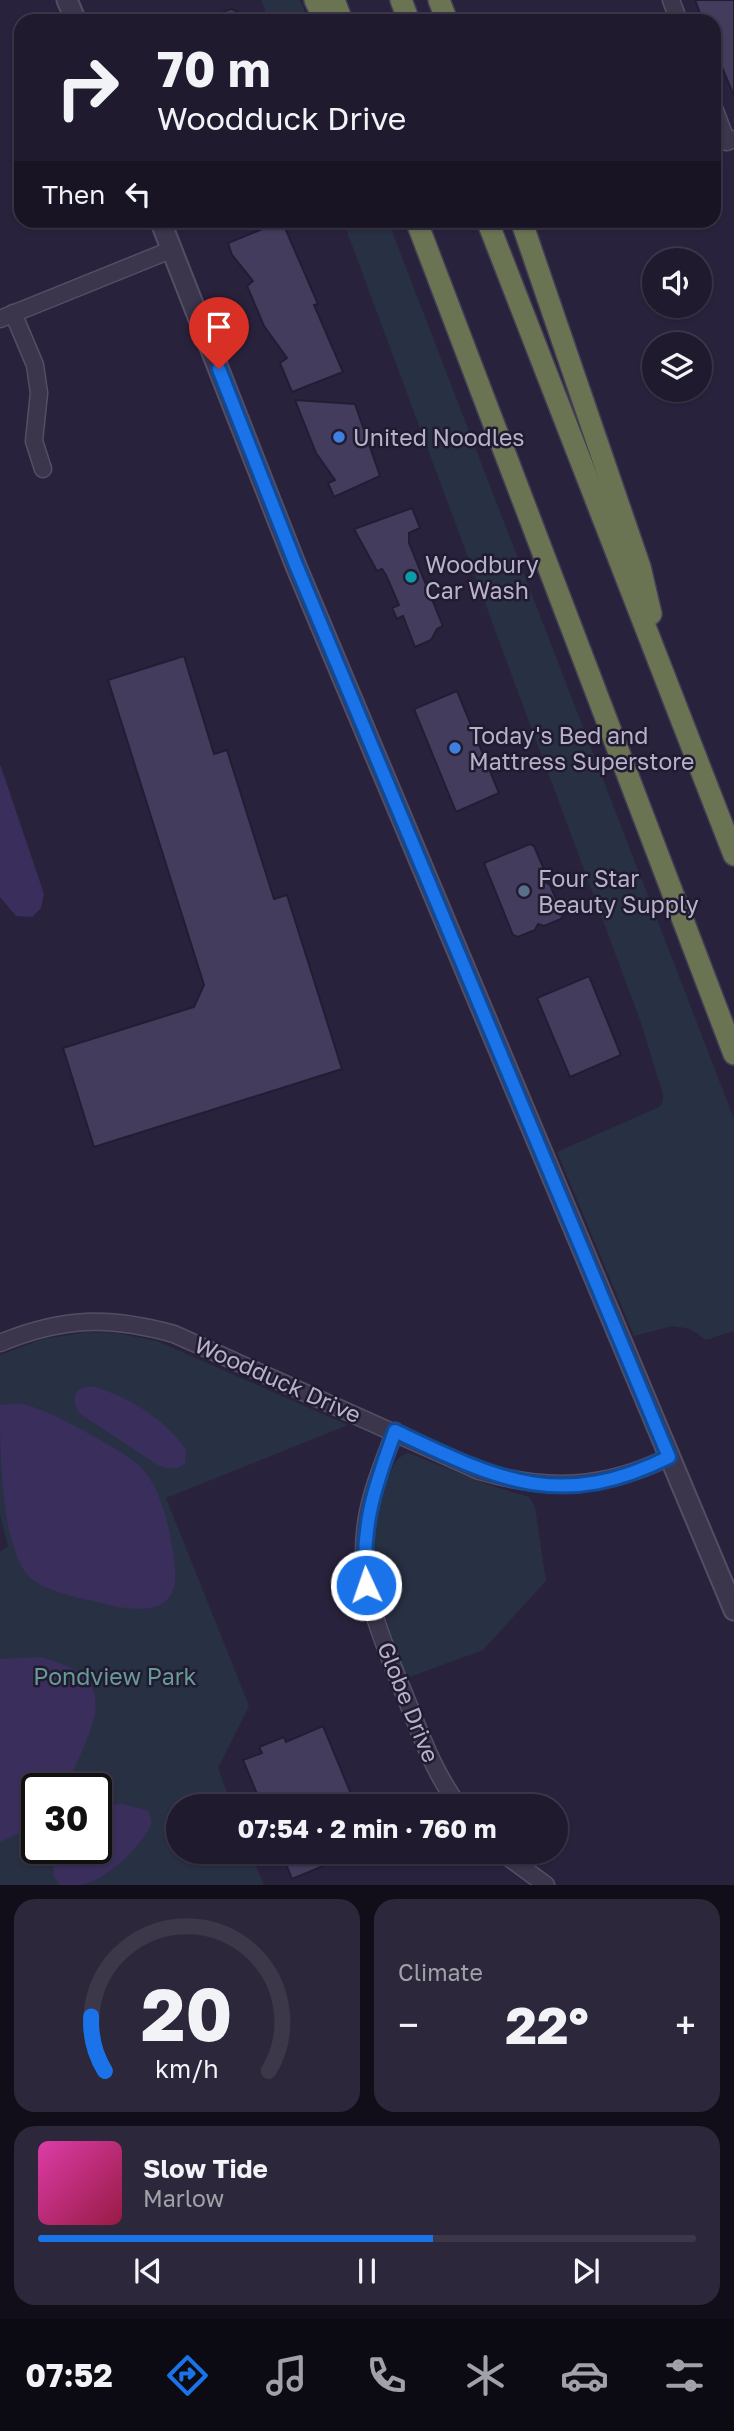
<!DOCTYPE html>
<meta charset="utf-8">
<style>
:root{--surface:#1f1a2e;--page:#2c273a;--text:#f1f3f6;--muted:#a1a1aa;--line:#3c384a;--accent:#1a73e8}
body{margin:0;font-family:"Golos Text",sans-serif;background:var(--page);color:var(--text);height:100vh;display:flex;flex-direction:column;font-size:26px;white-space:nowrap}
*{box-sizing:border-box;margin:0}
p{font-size:23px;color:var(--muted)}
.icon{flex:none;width:38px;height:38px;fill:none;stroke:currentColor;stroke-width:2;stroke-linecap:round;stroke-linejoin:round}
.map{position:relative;height:1885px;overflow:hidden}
.panel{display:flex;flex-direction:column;gap:14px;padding:14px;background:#110e19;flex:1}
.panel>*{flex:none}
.banner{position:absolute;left:14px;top:14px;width:707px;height:214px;border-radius:21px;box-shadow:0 2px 5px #0004,0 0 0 2px var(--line);background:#1f1a2e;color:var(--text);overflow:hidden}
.fabs{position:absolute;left:642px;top:248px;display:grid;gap:14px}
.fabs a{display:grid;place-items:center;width:70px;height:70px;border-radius:50%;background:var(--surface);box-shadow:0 2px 5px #0004,0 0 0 2px var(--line);font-size:35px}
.speed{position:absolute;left:21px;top:1773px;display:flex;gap:14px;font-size:35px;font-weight:700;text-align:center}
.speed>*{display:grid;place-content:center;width:91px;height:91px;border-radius:50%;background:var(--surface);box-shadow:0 2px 5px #0004,0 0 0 2px var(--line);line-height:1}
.speed .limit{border:4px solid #111;border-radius:10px;background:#fff;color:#111}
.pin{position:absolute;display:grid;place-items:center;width:60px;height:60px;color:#fff;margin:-72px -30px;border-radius:50% 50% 50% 0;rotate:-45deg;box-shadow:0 0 7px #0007}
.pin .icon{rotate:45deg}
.me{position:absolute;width:77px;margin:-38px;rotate:357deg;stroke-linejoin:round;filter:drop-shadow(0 0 5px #0008)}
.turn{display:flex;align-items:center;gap:24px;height:147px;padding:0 28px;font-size:32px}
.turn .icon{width:91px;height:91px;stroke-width:2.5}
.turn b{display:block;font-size:49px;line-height:60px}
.then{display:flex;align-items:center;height:66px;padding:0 28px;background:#0003;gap:14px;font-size:26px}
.big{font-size:52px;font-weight:700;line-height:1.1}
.panel .widget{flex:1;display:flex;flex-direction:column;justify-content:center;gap:10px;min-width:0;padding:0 24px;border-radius:21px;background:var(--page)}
.panel .dial{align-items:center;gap:0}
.dial svg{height:182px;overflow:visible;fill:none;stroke:var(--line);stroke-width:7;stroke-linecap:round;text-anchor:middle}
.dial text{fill:var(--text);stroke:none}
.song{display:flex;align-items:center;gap:21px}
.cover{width:84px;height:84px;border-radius:10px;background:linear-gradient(135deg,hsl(320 70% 55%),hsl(340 70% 35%))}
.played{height:7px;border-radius:4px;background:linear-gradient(90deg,var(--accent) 60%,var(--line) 60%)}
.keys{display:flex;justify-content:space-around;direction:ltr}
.heat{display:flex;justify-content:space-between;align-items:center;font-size:38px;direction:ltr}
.panel .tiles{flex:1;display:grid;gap:14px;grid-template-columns:1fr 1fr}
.widget:last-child{grid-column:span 2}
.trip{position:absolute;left:166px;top:1794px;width:402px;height:70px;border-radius:35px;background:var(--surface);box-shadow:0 2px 5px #0004,0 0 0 2px var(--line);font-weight:700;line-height:70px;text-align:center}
.tab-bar{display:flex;height:112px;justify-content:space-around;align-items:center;background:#0c0a12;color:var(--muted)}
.tab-bar .icon{width:49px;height:49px}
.tab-bar .active{color:var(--accent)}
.tab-bar b{font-size:32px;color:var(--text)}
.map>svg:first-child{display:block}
.green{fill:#283043;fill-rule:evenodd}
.water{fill:#3a2e5d}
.building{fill:#443c5c;stroke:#231d34;stroke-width:2}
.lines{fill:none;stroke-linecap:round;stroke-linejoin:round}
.minor-casing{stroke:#544e65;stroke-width:19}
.tertiary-casing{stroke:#544e65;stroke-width:23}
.motorway-casing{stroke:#443e55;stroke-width:24}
.minor{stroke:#3c364d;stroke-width:16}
.tertiary{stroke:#3c364d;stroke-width:19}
.motorway{stroke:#6a7453;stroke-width:21}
.route-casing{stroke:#114b97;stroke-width:18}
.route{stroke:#1a73e8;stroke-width:12}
.shop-dot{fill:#3f7fe0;stroke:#211b32;stroke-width:2.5}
.culture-dot{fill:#0f9aa8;stroke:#211b32;stroke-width:2.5}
.service-dot{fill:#5c6f8a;stroke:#211b32;stroke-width:2.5}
.labels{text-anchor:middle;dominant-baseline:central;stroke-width:5;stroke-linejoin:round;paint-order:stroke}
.poi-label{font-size:23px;fill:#b8b2c9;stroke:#211b32;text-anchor:start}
.street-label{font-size:23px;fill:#b8b2c9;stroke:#211b32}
.park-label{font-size:23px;fill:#679b96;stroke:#211b32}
</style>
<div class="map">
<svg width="734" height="1885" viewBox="0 0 734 1885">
<rect width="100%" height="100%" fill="#29223d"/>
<g class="green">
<path d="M261 0H300L308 21H269Z"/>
<path d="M343 221H388L734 1119V1331L706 1340 690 1329 673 1326 634 1336 557 1152 659 1107 663 1101V1094L640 1020Z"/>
<path d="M88 1332 116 1333 157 1341 348 1425 166 1498 249 1706 218 1768 232 1806H178V1852H250L264 1885H0V1552L8 1546 0 1515V1355L43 1339ZM37 1788H96V1848H37Z"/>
<path d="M409 1453 486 1484 529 1497 535 1507 546 1581 483 1650 407 1678C382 1612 359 1550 387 1481 392 1469 395 1456 409 1453Z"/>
</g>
<g class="water">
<path d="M0 764 44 894 41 908 32 917 16 916 0 897Z"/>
<path d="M91 1386C128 1396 164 1418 186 1450L185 1463C176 1471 169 1469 158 1465L80 1414C71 1399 72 1389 91 1386Z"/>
<path d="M0 1405C9 1404 18 1403 26 1405 45 1408 130 1454 142 1468 161 1491 167 1518 172 1546 175 1562 179 1584 169 1597 157 1614 127 1609 109 1605 86 1599 55 1594 34 1581 0 1557 0 1446 0 1405Z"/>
<path d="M40 1657C90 1670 108 1688 87 1739 80 1756 73 1773 62 1788H37V1817L20 1833 0 1842V1659Z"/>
<path d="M123 1804 148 1811 152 1821C146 1843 105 1881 82 1885 75 1885 67 1885 59 1885L53 1875 56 1848H96V1806Z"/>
</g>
<g class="building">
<path d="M695 0H734V96L714 48V21H703Z"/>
<path d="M231 9 260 21H202V20Z"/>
<path d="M282 221 318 304 314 305 343 372 292 392 280 363 287 358 264 326 247 286 253 281 232 255 228 243Z"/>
<path d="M295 400 355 404 380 476 334 497 328 483 335 480 316 453Z"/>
<path d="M412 508 420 528 409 533V543L443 626 437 629 431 640 415 647 403 616 397 619 392 608 399 605 386 575 382 569 377 571 354 529Z"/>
<path d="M184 656 214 754 227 750 274 899 287 895 342 1069 94 1147 63 1048 194 1007 204 985 108 680Z"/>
<path d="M457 691 499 793 456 812 414 709Z"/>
<path d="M530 844 534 846 547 876 545 882 550 885 563 915 561 919 544 926 538 924 535 930 518 937 513 935 484 863Z"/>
<path d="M589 976 621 1055 570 1077 537 998Z"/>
<path d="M323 1726 356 1806H262L243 1760 262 1753 259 1747 284 1737 286 1742Z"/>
<path d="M281 1852H357L292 1879Z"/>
</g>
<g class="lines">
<g class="minor-casing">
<g id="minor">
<path d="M671 0 679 21"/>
<path d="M714 108 727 142 734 139"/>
<path d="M13 313 35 365 39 393 34 441 43 469"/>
<path d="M0 319 173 249"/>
<path d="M0 1343C63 1317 109 1316 174 1334L479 1471C547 1491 604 1489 669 1457"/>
<path d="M395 1431C383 1464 368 1497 365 1533 359 1591 384 1644 405 1696 421 1735 434 1773 459 1806"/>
<path d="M501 1852 546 1885"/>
</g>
</g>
<g class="tertiary-casing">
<g id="tertiary">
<path d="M67 0 76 21"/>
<path d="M160 220 296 566 734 1610"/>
</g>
</g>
<g class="motorway-casing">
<g id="motorway">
<path d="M315 0 325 21"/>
<path d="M334 0 342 21"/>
<path d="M401 0 409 21"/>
<path d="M439 0 447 21"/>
<path d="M416 220 734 1054"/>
<path d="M487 220 734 855"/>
<path d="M521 220 640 567 651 614"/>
</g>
</g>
<use href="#minor" class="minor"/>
<use href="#tertiary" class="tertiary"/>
<use href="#motorway" class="motorway"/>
</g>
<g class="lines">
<g class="route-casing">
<path id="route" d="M219 369 296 565 669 1457C559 1512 497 1479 395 1431 375 1486 361 1525 366 1585"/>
</g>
<use href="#route" class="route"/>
</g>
<g class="shop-dot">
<circle cx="339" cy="437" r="7"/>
<circle cx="455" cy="748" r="7"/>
</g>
<circle class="culture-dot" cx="411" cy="577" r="7"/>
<circle class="service-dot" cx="524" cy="891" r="7"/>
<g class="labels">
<g class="poi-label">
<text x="353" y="437">United Noodles</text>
<text x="425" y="564">Woodbury<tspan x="425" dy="26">Car Wash</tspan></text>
<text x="469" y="735">Today's Bed and<tspan x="469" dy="26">Mattress Superstore</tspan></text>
<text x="538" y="878">Four Star<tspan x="538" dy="26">Beauty Supply</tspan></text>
</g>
<g class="street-label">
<text transform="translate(278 1379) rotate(24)">Woodduck Drive</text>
<text transform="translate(409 1702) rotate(68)">Globe Drive</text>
</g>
<g class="park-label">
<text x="115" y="1676">Pondview Park</text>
</g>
</g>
</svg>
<div class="fabs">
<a><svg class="icon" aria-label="sound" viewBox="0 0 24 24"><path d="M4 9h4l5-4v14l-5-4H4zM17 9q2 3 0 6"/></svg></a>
<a><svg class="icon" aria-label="layers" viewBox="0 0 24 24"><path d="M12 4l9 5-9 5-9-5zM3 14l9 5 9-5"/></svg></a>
</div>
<div class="speed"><div class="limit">30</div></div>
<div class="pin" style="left:219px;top:369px;background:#d93025"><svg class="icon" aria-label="arrive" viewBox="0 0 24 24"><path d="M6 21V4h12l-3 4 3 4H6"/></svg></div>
<svg class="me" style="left:366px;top:1585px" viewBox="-20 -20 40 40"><circle r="17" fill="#1a73e8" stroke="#fff" stroke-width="3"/><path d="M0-11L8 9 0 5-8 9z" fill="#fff"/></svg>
<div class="trip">07:54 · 2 min · 760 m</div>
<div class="banner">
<div class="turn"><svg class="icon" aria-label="right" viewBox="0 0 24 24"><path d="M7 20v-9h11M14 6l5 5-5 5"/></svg><div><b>70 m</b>Woodduck Drive</div></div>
<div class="then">Then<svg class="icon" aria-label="left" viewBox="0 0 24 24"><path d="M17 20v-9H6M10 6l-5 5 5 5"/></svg></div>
</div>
</div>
<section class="panel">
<div class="tiles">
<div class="widget dial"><svg viewBox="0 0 100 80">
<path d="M14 69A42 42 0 1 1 86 69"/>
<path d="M14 69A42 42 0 0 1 8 45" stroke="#1a73e8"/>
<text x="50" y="56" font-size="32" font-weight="700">20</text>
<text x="50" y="72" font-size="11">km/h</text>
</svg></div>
<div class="widget"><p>Climate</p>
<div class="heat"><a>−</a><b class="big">22°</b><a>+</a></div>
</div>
<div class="widget">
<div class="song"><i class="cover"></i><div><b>Slow Tide</b><p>Marlow</p></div></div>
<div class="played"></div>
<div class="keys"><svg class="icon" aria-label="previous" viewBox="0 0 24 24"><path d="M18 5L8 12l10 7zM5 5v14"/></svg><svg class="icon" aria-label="pause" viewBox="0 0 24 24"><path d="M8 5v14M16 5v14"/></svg><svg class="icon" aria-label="next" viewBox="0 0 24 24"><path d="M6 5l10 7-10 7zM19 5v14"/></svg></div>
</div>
</div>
</section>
<nav class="tab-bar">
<b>07:52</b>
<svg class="icon active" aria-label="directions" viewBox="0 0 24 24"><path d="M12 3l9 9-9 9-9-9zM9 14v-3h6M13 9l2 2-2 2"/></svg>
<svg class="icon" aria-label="music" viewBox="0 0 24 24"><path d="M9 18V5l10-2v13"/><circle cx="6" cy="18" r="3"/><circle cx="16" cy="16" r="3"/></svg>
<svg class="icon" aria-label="phone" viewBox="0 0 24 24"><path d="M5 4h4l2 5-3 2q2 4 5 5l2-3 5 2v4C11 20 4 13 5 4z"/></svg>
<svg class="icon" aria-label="climate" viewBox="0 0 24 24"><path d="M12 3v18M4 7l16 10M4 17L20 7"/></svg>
<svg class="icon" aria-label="car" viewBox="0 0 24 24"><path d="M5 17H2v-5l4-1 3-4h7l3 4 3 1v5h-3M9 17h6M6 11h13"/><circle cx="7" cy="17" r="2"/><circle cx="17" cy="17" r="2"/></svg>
<svg class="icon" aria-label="filters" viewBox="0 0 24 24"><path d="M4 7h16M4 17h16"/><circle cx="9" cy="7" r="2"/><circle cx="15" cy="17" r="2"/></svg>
</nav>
